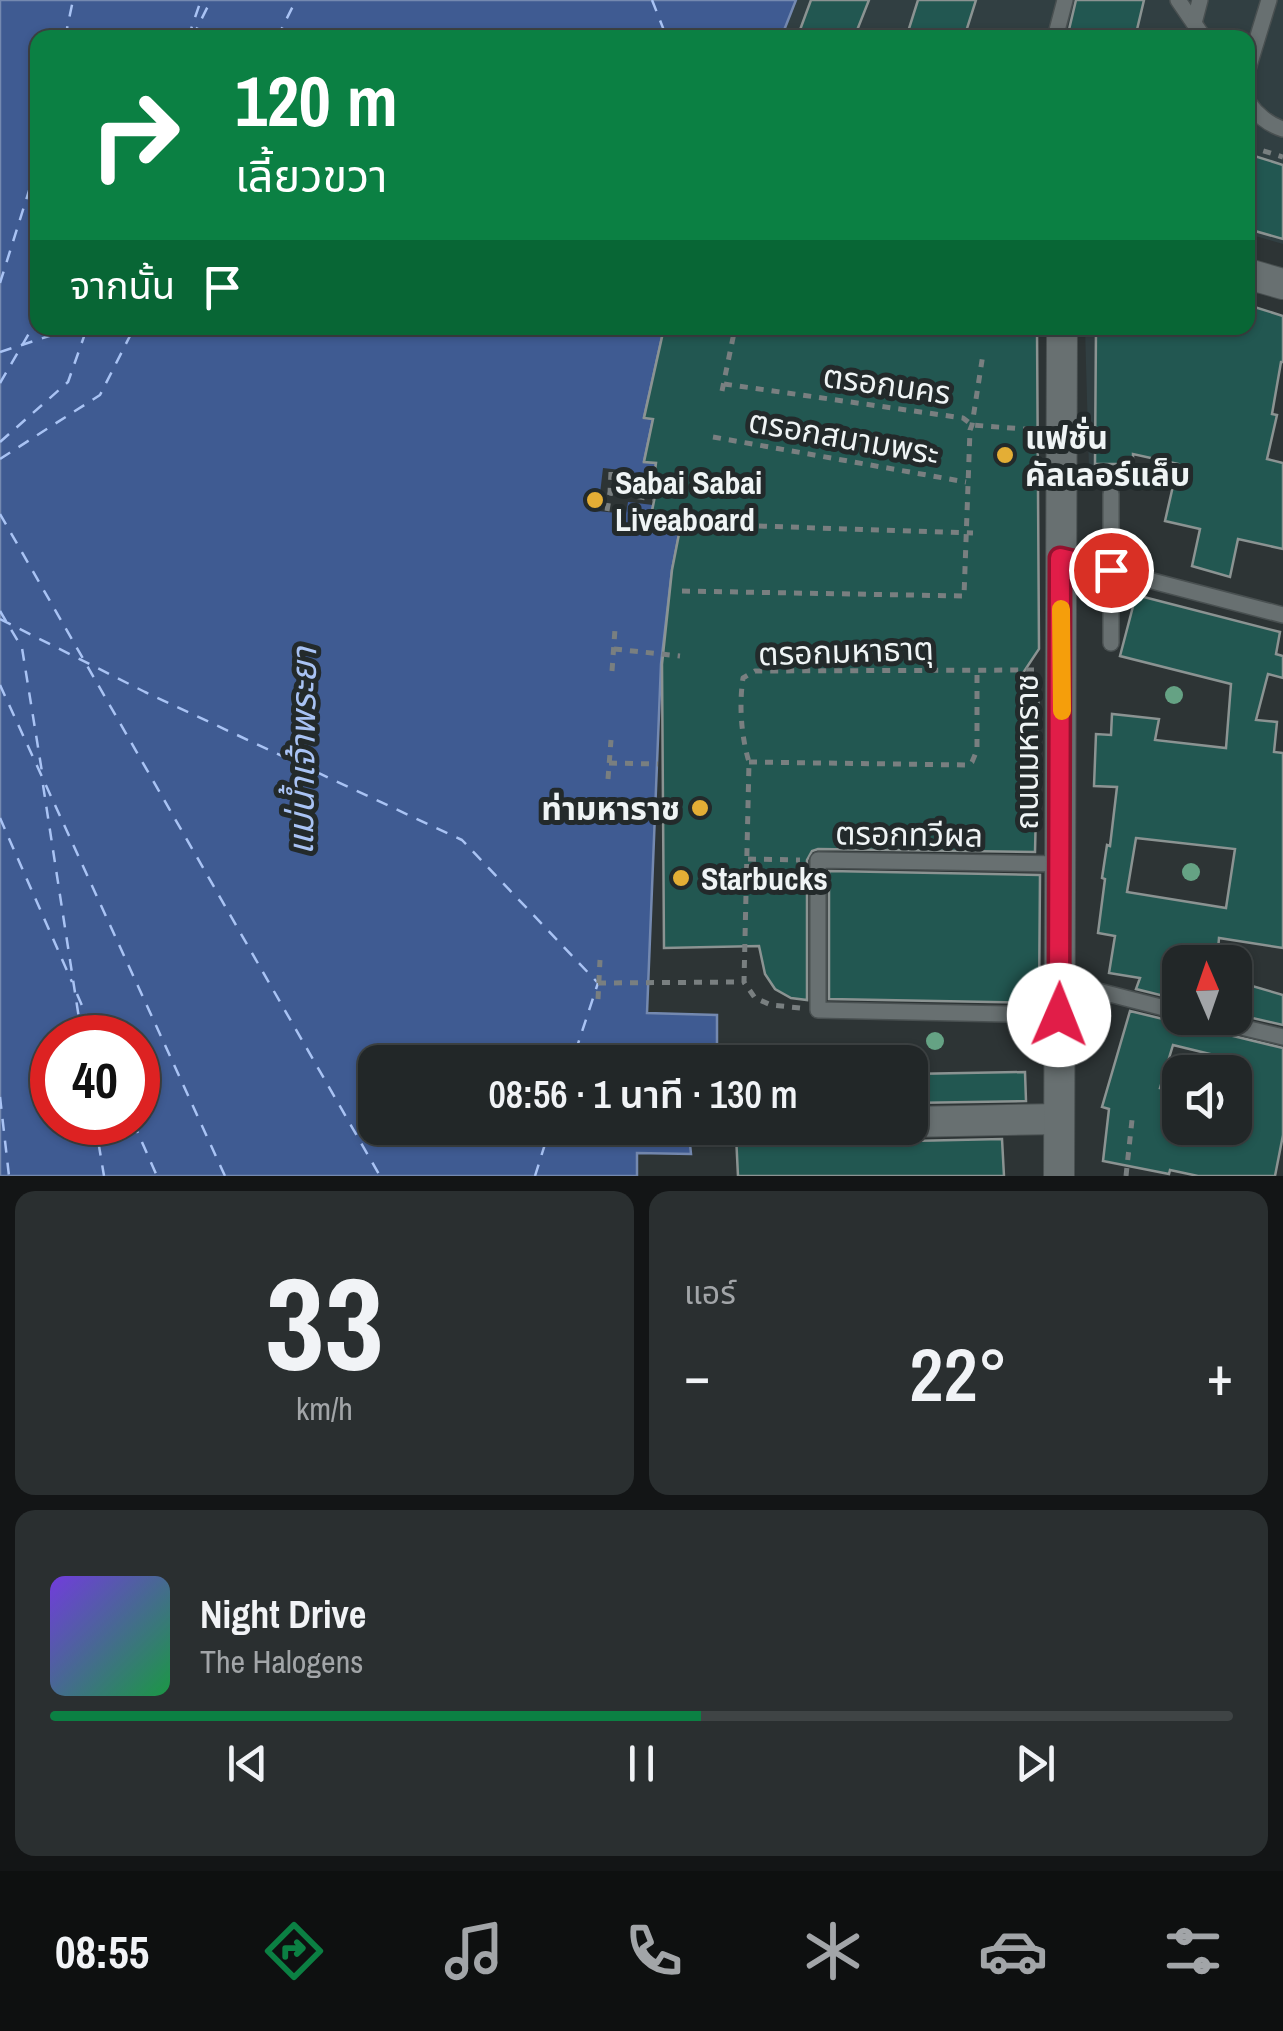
<!DOCTYPE html>
<html lang="th">
<meta charset="utf-8">
<style>
:root{--surface:#222728;--page:#2a2f30;--text:#f1f3f6;--muted:#a2a5a8;--line:#3f4445;--accent:#0b8043}
body{margin:0;font-family:"Archivo Narrow","Noto Sans Thai",sans-serif;background:var(--page);color:var(--text);height:100vh;display:flex;flex-direction:column;font-size:38px;white-space:nowrap}
*{box-sizing:border-box;margin:0}
p{font-size:32px;color:var(--muted)}
.icon{flex:none;width:55px;height:55px;fill:none;stroke:currentColor;stroke-width:2;stroke-linecap:round;stroke-linejoin:round}
.map{position:relative;height:1176px;overflow:hidden}
.drawer{display:flex;flex-direction:column;gap:15px;padding:15px;background:#131516;flex:1}
.drawer>*{flex:none}
.banner{position:absolute;left:30px;top:30px;width:1225px;height:305px;border-radius:20px;box-shadow:0 2px 8px #0004,0 0 0 2px var(--line);background:#0b8043;color:#fff;overflow:hidden}
.needle{width:65px;rotate:358deg}
.tools{position:absolute;left:1162px;top:945px;display:grid;gap:20px}
.tools a{display:grid;place-items:center;width:90px;height:90px;border-radius:20px;background:var(--surface);box-shadow:0 2px 8px #0004,0 0 0 2px var(--line);font-size:50px}
.speed{position:absolute;left:30px;top:1015px;display:flex;gap:20px;font-size:50px;font-weight:700;text-align:center}
.speed>*{display:grid;place-content:center;width:130px;height:130px;border-radius:50%;background:var(--surface);box-shadow:0 2px 8px #0004,0 0 0 2px var(--line);line-height:1}
.speed .limit{border:15px solid #d22;background:#fff;color:#111}
.pin{position:absolute;display:grid;place-items:center;width:85px;height:85px;color:#fff;margin:-42px;border:5px solid #fff;border-radius:50%;box-shadow:0 2px 10px #0007}
.me{position:absolute;width:110px;margin:-55px;rotate:1deg;stroke-linejoin:round;filter:drop-shadow(0 0 8px #0008)}
.turn{display:flex;align-items:center;gap:35px;height:210px;padding:0 40px;font-size:45px}
.turn .icon{width:130px;height:130px;stroke-width:2.5}
.turn b{display:block;font-size:70px;line-height:85px}
.then{display:flex;align-items:center;height:95px;padding:0 40px;background:#0003;gap:20px;font-size:38px}
.big{font-size:75px;font-weight:600;line-height:1.1}
.drawer .tile{flex:1;display:flex;flex-direction:column;justify-content:center;gap:15px;min-width:0;padding:0 35px;border-radius:20px;background:var(--page)}
.drawer .dial{align-items:center;gap:0}
.dial b{font-size:130px;line-height:1}
.song{display:flex;align-items:center;gap:30px}
.cover{width:120px;height:120px;border-radius:15px;background:linear-gradient(135deg,hsl(260 70% 55%),hsl(140 70% 35%))}
.played{height:10px;border-radius:5px;background:linear-gradient(90deg,var(--accent) 55%,var(--line) 55%)}
.keys{display:flex;justify-content:space-around;direction:ltr}
.heat{display:flex;justify-content:space-between;align-items:center;font-size:55px;direction:ltr}
.drawer .tiles{flex:1;display:grid;gap:15px;grid-template-columns:1fr 1fr}
.tile:last-child{grid-column:span 2}
.trip{position:absolute;left:358px;top:1045px;width:570px;height:100px;border-radius:20px;background:var(--surface);box-shadow:0 2px 8px #0004,0 0 0 2px var(--line);font-weight:600;line-height:100px;text-align:center}
.tabs{display:flex;height:160px;justify-content:space-around;align-items:center;background:#0e1010;color:var(--muted)}
.tabs .icon{width:70px;height:70px}
.tabs .on{color:var(--accent)}
.tabs b{font-size:45px;color:var(--text)}
.map>svg:first-child{display:block}
.built{fill:#313f42}
.water{fill:#3f5b92;stroke:#7489b0;stroke-width:2.5;fill-rule:evenodd}
.pier{fill:#2d3435}
.lines{fill:none;stroke-linecap:round;stroke-linejoin:round}
.ferry{stroke:#a9c3f4;stroke-width:2.5;stroke-dasharray:12 10;stroke-linecap:butt}
.building{fill:#225751;stroke:#8b9392;stroke-width:2.5;fill-rule:evenodd}
.service-casing{stroke:#495051;stroke-width:18}
.minor-casing{stroke:#495051;stroke-width:32}
.tertiary-casing{stroke:#495051;stroke-width:32}
.path{stroke:#797f80;stroke-width:5;stroke-dasharray:8 8;stroke-linecap:butt}
.service{stroke:#687071;stroke-width:15}
.minor{stroke:#687071;stroke-width:30}
.tertiary{stroke:#687071;stroke-width:30}
.tree{fill:#65a284}
.route-casing{stroke:#92132f;stroke-width:25}
.route{stroke:#e11d48;stroke-width:18}
.slow{stroke:#f59e0b;stroke-width:18}
.poi-dot{fill:#e4ae35;stroke:#232a2b;stroke-width:4}
.labels{text-anchor:middle;dominant-baseline:central;stroke-width:10;stroke-linejoin:round;paint-order:stroke}
.street-label{font-size:32px;fill:#eff4f5;stroke:#232a2b}
.poi-label{font-size:32px;font-weight:bold;fill:#eff4f5;stroke:#232a2b;text-anchor:start}
.water-label{font-size:35px;font-style:italic;fill:#a9c3f4;stroke:#232a2b}
</style>
<div class="map">
<svg width="1283" height="1176" viewBox="0 0 1283 1176">
<rect width="100%" height="100%" fill="#2d3435"/>
<g class="built">
<path d="M796 0H1283V244L1248 234V38H781Z"/>
<path d="M1085 328H1136L1134 470H1089Z"/>
</g>
<path class="water" d="M0 0H796L781 38H38V328H664L644 417 653 419 644 461 656 463 653 484 657 486 651 516 681 524 672 570 661 664 647 1013 717 1015V1047H693L692 1062H375V1128H652L653 1144H690L691 1154 637 1153V1176H0ZM52 1038H138V1122H52Z"/>
<path class="pier" d="M603 468 630 471 628 487 656 489 653 505 628 502 626 514 598 511Z"/>
<g class="lines">
<g class="ferry">
<path d="M652 0 667 38"/>
<path d="M65 38 73 0"/>
<path d="M188 38 201 0"/>
<path d="M192 38 211 0"/>
<path d="M277 38 296 0"/>
<path d="M0 283 38 162"/>
<path d="M0 352 74 328"/>
<path d="M0 383 38 318"/>
<path d="M0 442 68 382 87 328"/>
<path d="M0 459 100 395 134 328"/>
<path d="M0 514 380 1176"/>
<path d="M0 611 22 648 42 772"/>
<path d="M0 619 145 692 462 840 598 983 572 1062"/>
<path d="M0 685 225 1176"/>
<path d="M43 785 82 1038"/>
<path d="M0 818 72 982"/>
<path d="M77 994 96 1038"/>
<path d="M0 1097 9 1176"/>
<path d="M95 1122 104 1176"/>
<path d="M133 1122 157 1176"/>
<path d="M535 1176 550 1128"/>
</g>
</g>
<g class="building">
<path d="M811 0H869L854 38H797Z"/>
<path d="M918 0H976L964 38H906Z"/>
<path d="M1076 0H1144L1135 38H1067Z"/>
<path d="M1248 154 1283 165V239L1248 229Z"/>
<path d="M1248 305 1283 316V362H1281L1272 414 1277 415 1267 459 1283 463V549L1238 539 1230 577 1192 566 1200 529 1165 521 1178 464 1133 454V464H1095L1096 328H1248Z"/>
<path d="M664 328H1037L1039 649 1019 679H1039L1035 852 818 849 812 851 807 860V1000L791 998 775 989 765 974 759 946 664 948 662 664 672 570 681 524 651 516 657 486 653 485 656 463 644 462 653 419 644 418Z"/>
<path d="M1136 595 1280 632 1276 654 1283 656V678L1268 674 1256 720 1277 722 1274 752 1283 753V948L1219 938 1217 962H1180V1000L1136 989 1140 978 1109 973 1115 936 1098 933 1105 879 1102 878 1107 845 1110 846 1117 787 1094 786 1096 734 1111 735 1112 714 1159 719 1155 740 1226 748 1231 684 1120 656ZM1136 838 1235 849 1226 908 1127 892Z"/>
<path d="M829 871 1040 875 1039 1003 829 999Z"/>
<path d="M1235 981 1283 995V1025L1235 1014Z"/>
<path d="M1130 1011 1283 1048V1135L1275 1176H1198L1170 1170 1169 1174 1103 1161 1109 1109 1102 1107ZM1173 1045 1218 1056 1215 1072H1235V1128H1180V1093L1160 1088Z"/>
<path d="M1025 1072 1026 1101 910 1103V1074Z"/>
<path d="M893 1130 900 1138 910 1141 1002 1139 1004 1176H738L736 1135Z"/>
</g>
<g class="lines">
<g class="service-casing">
<g id="service">
<path d="M1178 0 1204 38"/>
<path d="M1194 23 1200 0"/>
<path d="M1055 38 1065 0"/>
<path d="M1248 69 1269 0"/>
<path d="M1248 102C1256 114 1269 125 1283 129"/>
<path d="M1060 557 1283 615"/>
<path d="M1111 643V494"/>
<path d="M1059 981 1180 1012"/>
<path d="M1059 1015 818 1010V860L1060 864"/>
<path d="M1203 1018 1283 1037"/>
</g>
</g>
<g class="minor-casing">
<path id="minor" d="M910 1122 1059 1119"/>
</g>
<g class="tertiary-casing">
<g id="tertiary">
<path d="M1248 274 1283 284"/>
<path d="M1059 1176 1062 328"/>
</g>
</g>
<g class="path">
<path d="M1248 146 1283 157"/>
<path d="M724 384 963 418 972 425 1036 430"/>
<path d="M722 391 735 328"/>
<path d="M713 437 966 482"/>
<path d="M611 472 610 493 654 499"/>
<path d="M607 511 610 493"/>
<path d="M695 524 973 533"/>
<path d="M682 591 964 596 970 430 972 425 983 354"/>
<path d="M614 649 680 656"/>
<path d="M612 671 615 629"/>
<path d="M749 762 968 765 972 762 977 750V670"/>
<path d="M609 763 658 764"/>
<path d="M608 779 611 740"/>
<path d="M748 859 800 860"/>
<path d="M598 983 744 982"/>
<path d="M598 999 600 960"/>
<path d="M800 1008 771 1005 755 998 744 982 749 762C741 735 739 705 743 678L755 671 1034 670"/>
<path d="M1126 1176 1132 1120"/>
</g>
<use href="#service" class="service"/>
<use href="#minor" class="minor"/>
<use href="#tertiary" class="tertiary"/>
</g>
<g class="tree">
<circle cx="1174" cy="695" r="9"/>
<circle cx="1191" cy="872" r="9"/>
<circle cx="935" cy="1041" r="9"/>
</g>
<g class="lines">
<g class="route-casing">
<path id="route" d="M1059 1015 1060 558 1111 570"/>
</g>
<use href="#route" class="route"/>
<path class="slow" d="M1061 609 1062 711"/>
</g>
<g class="poi-dot">
<circle cx="1005" cy="455" r="10"/>
<circle cx="595" cy="500" r="10"/>
<circle cx="700" cy="808" r="10"/>
<circle cx="681" cy="878" r="10"/>
</g>
<g class="labels">
<g class="street-label">
<text transform="translate(887 384) rotate(8)">ตรอกนคร</text>
<text transform="translate(844 437) rotate(10)">ตรอกสนามพระ</text>
<text transform="translate(846 651) rotate(-2)">ตรอกมหาธาตุ</text>
<text transform="translate(1026 752) rotate(-90)">ถนนมหาราช</text>
<text transform="translate(909 834) rotate(1)">ตรอกทวีผล</text>
</g>
<g class="poi-label">
<text x="1025" y="437">แฟชั่น<tspan x="1025" dy="37">คัลเลอร์แล็บ</tspan></text>
<text x="615" y="482">Sabai Sabai<tspan x="615" dy="37">Liveaboard</tspan></text>
<text x="680" y="808" text-anchor="end">ท่ามหาราช</text>
<text x="701" y="878">Starbucks</text>
</g>
<g class="water-label">
<text transform="translate(302 751) rotate(-89)">แม่น้ำเจ้าพระยา</text>
</g>
</g>
</svg>
<div class="tools">
<a><svg class="needle" viewBox="-14 -14 28 28"><path d="M0-13l5 13h-10z" fill="#e53935"/><path d="M0 13l5-13h-10z" fill="#a2a5a8"/></svg></a>
<a><svg class="icon" aria-label="sound" viewBox="0 0 24 24"><path d="M4 9h4l5-4v14l-5-4H4zM17 9q2 3 0 6"/></svg></a>
</div>
<div class="speed"><div class="limit">40</div></div>
<div class="pin" style="left:1111px;top:570px;background:#d93025"><svg class="icon" aria-label="arrive" viewBox="0 0 24 24"><path d="M6 21V4h12l-3 4 3 4H6"/></svg></div>
<svg class="me" style="left:1059px;top:1015px" viewBox="-20 -20 40 40"><circle r="19" fill="#fff"/><path d="M0-13L10 11 0 6-10 11z" fill="#e11d48"/></svg>
<div class="trip">08:56 · 1 นาที · 130 m</div>
<div class="banner">
<div class="turn"><svg class="icon" aria-label="right" viewBox="0 0 24 24"><path d="M7 20v-9h11M14 6l5 5-5 5"/></svg><div><b>120 m</b>เลี้ยวขวา</div></div>
<div class="then">จากนั้น<svg class="icon" aria-label="arrive" viewBox="0 0 24 24"><path d="M6 21V4h12l-3 4 3 4H6"/></svg></div>
</div>
</div>
<section class="drawer">
<div class="tiles">
<div class="tile dial"><b>33</b><p>km/h</p></div>
<div class="tile"><p>แอร์</p>
<div class="heat"><a>−</a><b class="big">22°</b><a>+</a></div>
</div>
<div class="tile">
<div class="song"><i class="cover"></i><div><b>Night Drive</b><p>The Halogens</p></div></div>
<div class="played"></div>
<div class="keys"><svg class="icon" aria-label="previous" viewBox="0 0 24 24"><path d="M18 5L8 12l10 7zM5 5v14"/></svg><svg class="icon" aria-label="pause" viewBox="0 0 24 24"><path d="M8 5v14M16 5v14"/></svg><svg class="icon" aria-label="next" viewBox="0 0 24 24"><path d="M6 5l10 7-10 7zM19 5v14"/></svg></div>
</div>
</div>
</section>
<nav class="tabs">
<b>08:55</b>
<svg class="icon on" aria-label="directions" viewBox="0 0 24 24"><path d="M12 3l9 9-9 9-9-9zM9 14v-3h6M13 9l2 2-2 2"/></svg>
<svg class="icon" aria-label="music" viewBox="0 0 24 24"><path d="M9 18V5l10-2v13"/><circle cx="6" cy="18" r="3"/><circle cx="16" cy="16" r="3"/></svg>
<svg class="icon" aria-label="phone" viewBox="0 0 24 24"><path d="M5 4h4l2 5-3 2q2 4 5 5l2-3 5 2v4C11 20 4 13 5 4z"/></svg>
<svg class="icon" aria-label="climate" viewBox="0 0 24 24"><path d="M12 3v18M4 7l16 10M4 17L20 7"/></svg>
<svg class="icon" aria-label="car" viewBox="0 0 24 24"><path d="M5 17H2v-5l4-1 3-4h7l3 4 3 1v5h-3M9 17h6M6 11h13"/><circle cx="7" cy="17" r="2"/><circle cx="17" cy="17" r="2"/></svg>
<svg class="icon" aria-label="filters" viewBox="0 0 24 24"><path d="M4 7h16M4 17h16"/><circle cx="9" cy="7" r="2"/><circle cx="15" cy="17" r="2"/></svg>
</nav>
